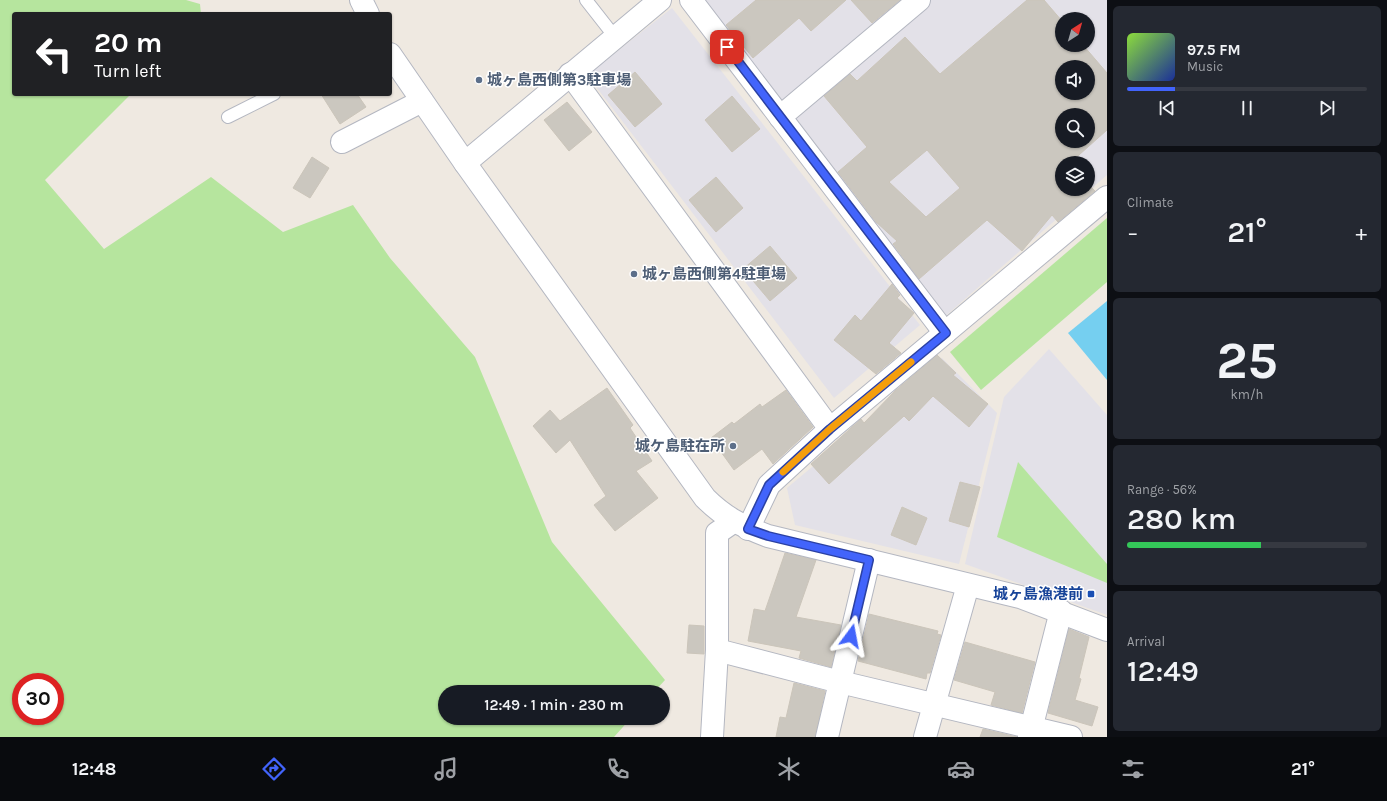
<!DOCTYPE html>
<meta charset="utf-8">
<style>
:root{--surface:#171b24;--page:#242831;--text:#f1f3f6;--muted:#9ea1a6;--line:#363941;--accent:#4264fb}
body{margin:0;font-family:Karla,"Noto Sans JP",sans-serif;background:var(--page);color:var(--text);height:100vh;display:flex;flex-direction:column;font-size:15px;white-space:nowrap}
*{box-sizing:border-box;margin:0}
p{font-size:13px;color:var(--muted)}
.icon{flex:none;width:22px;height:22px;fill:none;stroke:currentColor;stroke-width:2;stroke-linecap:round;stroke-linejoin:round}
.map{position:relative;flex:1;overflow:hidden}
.panel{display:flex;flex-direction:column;gap:6px;padding:6px;background:#0d0f14;width:280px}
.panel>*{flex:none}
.top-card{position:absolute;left:12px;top:12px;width:380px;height:84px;border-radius:4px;box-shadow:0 1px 3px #0004;background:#202124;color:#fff;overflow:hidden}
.needle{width:26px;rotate:37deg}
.buttons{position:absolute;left:1055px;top:12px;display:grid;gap:8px}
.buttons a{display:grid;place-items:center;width:40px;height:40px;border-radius:50%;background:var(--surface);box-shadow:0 1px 3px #0004;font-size:20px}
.speed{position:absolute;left:12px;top:673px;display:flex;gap:8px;font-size:20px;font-weight:700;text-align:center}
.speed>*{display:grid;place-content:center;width:52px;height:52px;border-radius:50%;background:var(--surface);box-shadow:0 1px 3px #0004;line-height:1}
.speed .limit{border:6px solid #d22;background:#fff;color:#111}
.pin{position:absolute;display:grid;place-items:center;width:34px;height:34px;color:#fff;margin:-17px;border-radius:8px;box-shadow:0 2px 6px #0006}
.me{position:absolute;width:44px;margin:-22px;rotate:13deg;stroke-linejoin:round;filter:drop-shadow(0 0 3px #0008)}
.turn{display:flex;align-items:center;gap:14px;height:84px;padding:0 16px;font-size:18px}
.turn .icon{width:52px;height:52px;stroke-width:2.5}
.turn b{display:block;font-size:28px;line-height:34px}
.big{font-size:30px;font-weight:600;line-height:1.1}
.panel .widget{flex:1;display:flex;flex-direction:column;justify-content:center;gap:6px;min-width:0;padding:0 14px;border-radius:6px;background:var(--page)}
.panel .dial{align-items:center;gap:0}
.dial b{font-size:52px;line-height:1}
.song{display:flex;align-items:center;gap:12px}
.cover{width:48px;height:48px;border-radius:6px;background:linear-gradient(135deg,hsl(90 70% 55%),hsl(230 70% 35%))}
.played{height:4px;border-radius:2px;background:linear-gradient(90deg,var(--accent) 20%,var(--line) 20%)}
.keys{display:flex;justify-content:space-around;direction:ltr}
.heat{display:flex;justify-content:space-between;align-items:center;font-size:22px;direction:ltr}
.charge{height:6px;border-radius:3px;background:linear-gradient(90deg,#34c759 56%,var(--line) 0)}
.trip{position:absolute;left:438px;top:685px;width:232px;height:40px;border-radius:20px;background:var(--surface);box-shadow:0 1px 3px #0004;font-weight:600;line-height:40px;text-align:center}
.dock{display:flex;height:64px;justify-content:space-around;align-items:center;background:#090b0e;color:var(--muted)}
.dock .icon{width:28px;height:28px}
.dock .selected{color:var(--accent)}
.dock b{font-size:18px;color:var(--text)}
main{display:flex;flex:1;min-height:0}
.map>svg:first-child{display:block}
.industrial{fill:#e3e1e8;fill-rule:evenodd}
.green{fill:#b6e59e;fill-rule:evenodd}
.water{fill:#75cff0}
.building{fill:#cbc7bf;stroke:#cbc5ba;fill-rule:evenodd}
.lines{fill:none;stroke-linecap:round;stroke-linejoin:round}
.lane-casing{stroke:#b4b7c1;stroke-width:14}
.street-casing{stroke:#b4b7c1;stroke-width:24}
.secondary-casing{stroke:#b4b7c1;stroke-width:24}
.lane{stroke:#fff;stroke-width:12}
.street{stroke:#fff;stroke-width:22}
.secondary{stroke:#fff;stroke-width:22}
.route-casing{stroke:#2b41a3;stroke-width:10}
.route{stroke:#4264fb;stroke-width:7}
.slow{stroke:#f59e0b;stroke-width:7}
.service-dot{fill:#5c6f8a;stroke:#fff;stroke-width:1.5}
.transit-dot{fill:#1a4fb4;stroke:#fff;stroke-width:1.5}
.labels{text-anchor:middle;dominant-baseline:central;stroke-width:3;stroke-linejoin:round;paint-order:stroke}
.service-label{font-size:15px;font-weight:bold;fill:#4e5e75;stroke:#fff;text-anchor:start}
.transit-label{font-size:15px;font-weight:bold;fill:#164399;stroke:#fff;text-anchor:end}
</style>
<main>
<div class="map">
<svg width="1107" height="737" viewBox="0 0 1107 737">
<rect width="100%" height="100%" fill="#efe9e1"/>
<g class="industrial">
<path d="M697 0H1107V175L942 319ZM1062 19H1088V45H1062ZM1062 67H1088V93H1062ZM1062 115H1088V141H1062ZM1062 163H1088V189H1062Z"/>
<path d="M672 8 920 325 834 398 587 75Z"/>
<path d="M1049 349 1107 415V615L965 564 1004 397Z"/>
<path d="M942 358 997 413 959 564 795 525 787 488Z"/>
</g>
<g class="green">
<path d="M0 0H186L200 4 201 14H14V94H131L45 180 104 249 211 177 283 232 353 205 390 258 475 357 552 542 665 680 654 692H445V718H631L614 737H0ZM21 682H55V716H21Z"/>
<path d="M1107 218V282L981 390 950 352Z"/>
<path d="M1018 462 1107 564V583L997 537Z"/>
</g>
<path class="water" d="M1107 301V380L1068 333Z"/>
<g class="building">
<path d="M756 0H846L811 31 799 18 753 58 726 25Z"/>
<path d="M851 0H900L872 23Z"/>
<path d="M1027 0H1044L1062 21V45H1083L1107 73V130L1070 163H1062V189H1088V184L1095 191 1058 222 1052 215 1022 251 987 220 919 279 893 244 897 241 876 222 838 172 867 147 824 96 850 74 857 81 905 37 940 74ZM1062 67H1088V93H1062ZM1062 115H1088V141H1062ZM927 150 960 188 926 217 889 182Z"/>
<path d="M635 72 662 104 635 127 608 95Z"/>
<path d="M321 94H357L366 107 340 124Z"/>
<path d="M732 96 760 129 732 152 705 120Z"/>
<path d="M567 102 592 132 569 151 544 120Z"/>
<path d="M312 157 329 168 310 198 293 188Z"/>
<path d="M716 177 743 208 716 232 689 200Z"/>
<path d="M770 246 797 278 770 301 743 269Z"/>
<path d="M892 284 900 295 897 298 914 313 889 343 901 353 876 374 834 340 855 315 861 321Z"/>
<path d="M937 355 956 373 953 375 988 404 969 427 933 396 909 421 904 416 829 484 811 464 861 419 864 423 895 391Z"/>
<path d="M607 388 633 425 630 428 652 461 636 471 658 498 615 531 594 505 606 496 570 440 556 453 533 426 550 410 560 421Z"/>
<path d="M786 390 813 427 773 464 762 449 734 470 711 438 732 422 734 424 760 404 762 407Z"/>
<path d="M960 482 980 487 969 527 949 521Z"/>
<path d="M902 507 927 518 916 545 891 535Z"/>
<path d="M785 553 816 560 796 617 841 625 831 667 799 658 801 651 748 641 754 609 765 611Z"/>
<path d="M869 614 938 631 937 634 941 635 930 673H927L926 679 858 661Z"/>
<path d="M689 625 704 626V654L687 653Z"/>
<path d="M1069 629 1089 637 1079 678 1081 679 1075 700 1098 707 1092 726 1048 713Z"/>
<path d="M965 642 1035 662 1022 713 991 705 995 692 954 680Z"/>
<path d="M794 683 825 691 815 737H776L780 717 786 718Z"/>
<path d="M983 729 1017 737H980Z"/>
</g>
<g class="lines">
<g class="lane-casing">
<g id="lane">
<path d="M586 0 615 37"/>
<path d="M228 117 274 94"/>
</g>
</g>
<g class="street-casing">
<g id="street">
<path d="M691 0 945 333"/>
<path d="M570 74 830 429"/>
<path d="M780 117 919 0"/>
<path d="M342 142 422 101"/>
<path d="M465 163 660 0"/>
<path d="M748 529 769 485 830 429 1107 197"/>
<path d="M717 650 840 682 1071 737"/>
<path d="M712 737 717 650V533L733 522"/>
<path d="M827 737 869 560"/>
<path d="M925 737 968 585"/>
<path d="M1029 737 1061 611"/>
</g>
</g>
<g class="secondary-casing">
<g id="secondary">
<path d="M361 0 368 14"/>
<path d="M390 54 465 163 705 498C725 518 742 526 768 536L1020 597 1107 630"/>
</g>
</g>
<use href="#lane" class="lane"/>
<use href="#street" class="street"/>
<use href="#secondary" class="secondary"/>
</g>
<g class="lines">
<g class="route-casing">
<path id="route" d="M727 47 946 333 830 429 769 485 748 529 768 536 869 560 851 636"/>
</g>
<use href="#route" class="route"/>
<path class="slow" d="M783 472 830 429 911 362"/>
</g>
<g class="service-dot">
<circle cx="479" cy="80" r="4"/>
<circle cx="634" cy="274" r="4"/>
<circle cx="733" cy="446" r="4"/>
</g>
<rect class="transit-dot" x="1087" y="590" width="8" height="8" rx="2"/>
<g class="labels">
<g class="service-label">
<text x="487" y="80">城ヶ島西側第3駐車場</text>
<text x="642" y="274">城ヶ島西側第4駐車場</text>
<text x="725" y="446" text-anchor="end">城ケ島駐在所</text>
</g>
<g class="transit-label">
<text x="1083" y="594">城ヶ島漁港前</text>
</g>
</g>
</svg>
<div class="buttons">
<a><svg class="needle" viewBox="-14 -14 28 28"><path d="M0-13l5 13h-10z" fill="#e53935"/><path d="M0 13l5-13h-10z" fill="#9ea1a6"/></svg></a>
<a><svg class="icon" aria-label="sound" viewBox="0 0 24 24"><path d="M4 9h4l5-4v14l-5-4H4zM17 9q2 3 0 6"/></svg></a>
<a><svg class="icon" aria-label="search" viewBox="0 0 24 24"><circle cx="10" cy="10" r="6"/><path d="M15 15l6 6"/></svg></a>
<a><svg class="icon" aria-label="layers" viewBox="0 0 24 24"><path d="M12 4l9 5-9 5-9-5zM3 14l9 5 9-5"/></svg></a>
</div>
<div class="speed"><div class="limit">30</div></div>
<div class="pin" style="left:727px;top:47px;background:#d93025"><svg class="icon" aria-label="arrive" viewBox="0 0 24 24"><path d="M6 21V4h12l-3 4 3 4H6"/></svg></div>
<svg class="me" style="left:851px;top:636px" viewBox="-20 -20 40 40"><path d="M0-17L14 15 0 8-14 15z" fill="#4264fb" stroke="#fff" stroke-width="4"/></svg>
<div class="trip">12:49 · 1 min · 230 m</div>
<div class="top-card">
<div class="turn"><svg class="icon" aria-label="left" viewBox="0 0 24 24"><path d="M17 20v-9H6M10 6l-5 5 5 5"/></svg><div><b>20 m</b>Turn left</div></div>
</div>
</div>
<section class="panel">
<div class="widget">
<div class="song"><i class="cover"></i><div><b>97.5 FM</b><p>Music</p></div></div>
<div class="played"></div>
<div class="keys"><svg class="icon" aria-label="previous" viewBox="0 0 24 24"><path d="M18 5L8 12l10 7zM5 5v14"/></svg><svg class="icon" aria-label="pause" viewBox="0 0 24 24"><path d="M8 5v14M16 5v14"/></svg><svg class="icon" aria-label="next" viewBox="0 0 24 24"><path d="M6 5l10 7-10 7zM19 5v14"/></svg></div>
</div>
<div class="widget"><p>Climate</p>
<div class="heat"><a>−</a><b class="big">21°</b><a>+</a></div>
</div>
<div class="widget dial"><b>25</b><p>km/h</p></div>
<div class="widget"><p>Range · 56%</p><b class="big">280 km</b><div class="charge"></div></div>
<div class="widget"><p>Arrival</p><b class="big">12:49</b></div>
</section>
</main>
<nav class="dock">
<b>12:48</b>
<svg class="icon selected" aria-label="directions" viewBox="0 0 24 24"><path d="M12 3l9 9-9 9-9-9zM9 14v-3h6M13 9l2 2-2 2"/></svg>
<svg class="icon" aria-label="music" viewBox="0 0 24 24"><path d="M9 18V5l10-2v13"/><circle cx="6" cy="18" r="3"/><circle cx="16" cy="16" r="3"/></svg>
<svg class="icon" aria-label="phone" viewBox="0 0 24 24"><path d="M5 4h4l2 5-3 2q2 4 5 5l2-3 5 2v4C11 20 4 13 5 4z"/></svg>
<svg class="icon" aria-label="climate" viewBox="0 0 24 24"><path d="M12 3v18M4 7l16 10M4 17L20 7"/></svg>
<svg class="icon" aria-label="car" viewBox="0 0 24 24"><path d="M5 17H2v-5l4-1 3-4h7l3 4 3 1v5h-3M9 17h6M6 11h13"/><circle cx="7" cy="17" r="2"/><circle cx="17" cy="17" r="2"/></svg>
<svg class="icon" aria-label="filters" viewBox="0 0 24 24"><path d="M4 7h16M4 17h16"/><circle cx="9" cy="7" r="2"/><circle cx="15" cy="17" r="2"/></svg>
<b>21°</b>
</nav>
